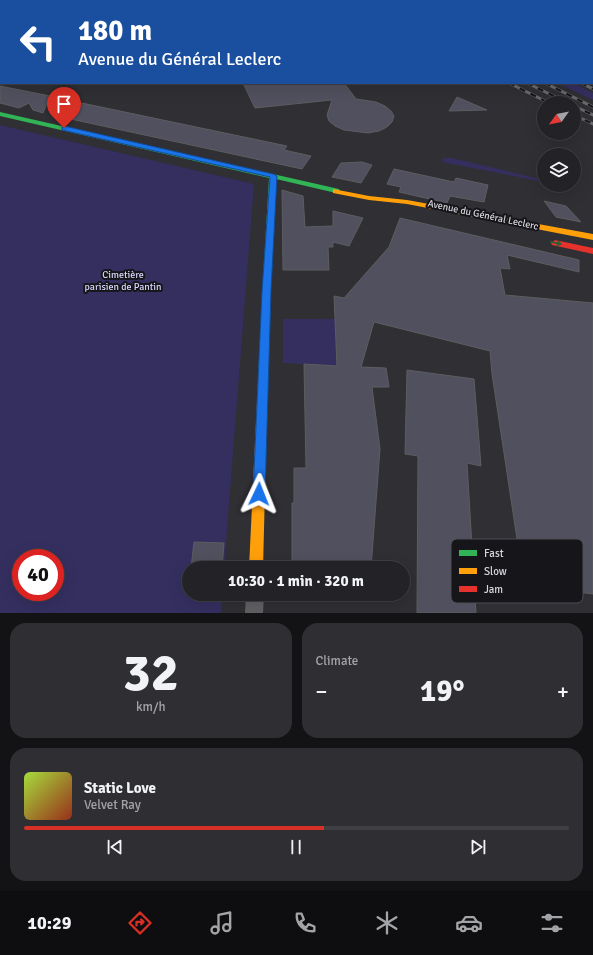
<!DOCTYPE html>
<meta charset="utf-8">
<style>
:root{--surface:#232327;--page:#2f2f33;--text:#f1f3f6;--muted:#a3a4a7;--line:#404044;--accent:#d93025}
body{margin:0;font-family:Signika,sans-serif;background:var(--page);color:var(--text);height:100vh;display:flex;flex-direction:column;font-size:15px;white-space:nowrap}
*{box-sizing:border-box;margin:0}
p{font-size:13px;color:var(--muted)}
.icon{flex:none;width:22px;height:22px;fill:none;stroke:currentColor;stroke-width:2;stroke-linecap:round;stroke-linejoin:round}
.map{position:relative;height:613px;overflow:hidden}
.panel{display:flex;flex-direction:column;gap:10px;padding:10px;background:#131315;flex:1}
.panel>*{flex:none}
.banner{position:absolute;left:0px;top:0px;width:593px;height:84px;box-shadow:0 4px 16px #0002,0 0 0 1px var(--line);background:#1a4fa0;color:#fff;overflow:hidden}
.needle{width:26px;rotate:237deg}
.tools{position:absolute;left:537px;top:96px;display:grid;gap:8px}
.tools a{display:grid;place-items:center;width:44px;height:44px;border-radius:50%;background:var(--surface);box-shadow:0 4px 16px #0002,0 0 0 1px var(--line);font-size:20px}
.speed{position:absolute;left:12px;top:549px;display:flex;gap:8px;font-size:20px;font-weight:700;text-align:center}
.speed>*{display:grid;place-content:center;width:52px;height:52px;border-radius:50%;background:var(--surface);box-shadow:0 4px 16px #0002,0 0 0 1px var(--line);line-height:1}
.speed .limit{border:6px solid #d22;background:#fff;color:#111}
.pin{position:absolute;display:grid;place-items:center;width:34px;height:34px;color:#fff;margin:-41px -17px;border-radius:50% 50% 50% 0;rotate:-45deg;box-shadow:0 0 4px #0007}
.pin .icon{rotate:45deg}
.me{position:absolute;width:44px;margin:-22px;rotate:2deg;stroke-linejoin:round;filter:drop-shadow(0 0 3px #0008)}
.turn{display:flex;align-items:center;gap:14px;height:84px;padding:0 12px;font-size:18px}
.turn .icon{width:52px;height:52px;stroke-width:2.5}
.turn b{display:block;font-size:28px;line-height:34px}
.big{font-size:30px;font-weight:800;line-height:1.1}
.panel .widget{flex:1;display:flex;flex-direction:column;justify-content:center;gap:6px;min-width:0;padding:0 14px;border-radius:16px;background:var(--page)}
.panel .dial{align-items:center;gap:0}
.dial b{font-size:52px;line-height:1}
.song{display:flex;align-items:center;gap:12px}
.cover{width:48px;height:48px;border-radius:6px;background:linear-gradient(135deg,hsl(80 70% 55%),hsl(10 70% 35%))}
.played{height:4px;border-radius:2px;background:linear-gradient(90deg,var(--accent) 55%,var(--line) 55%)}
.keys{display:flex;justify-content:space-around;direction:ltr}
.heat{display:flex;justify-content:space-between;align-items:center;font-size:22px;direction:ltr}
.panel .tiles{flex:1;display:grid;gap:10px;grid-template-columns:1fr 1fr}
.widget:last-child{grid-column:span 2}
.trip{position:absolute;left:182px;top:561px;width:228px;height:40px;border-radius:20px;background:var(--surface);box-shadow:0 4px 16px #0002,0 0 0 1px var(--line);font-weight:800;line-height:40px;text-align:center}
.menu{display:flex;height:64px;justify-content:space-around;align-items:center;background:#0e0e10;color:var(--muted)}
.menu .icon{width:28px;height:28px}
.menu .active{color:var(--accent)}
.menu b{font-size:18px;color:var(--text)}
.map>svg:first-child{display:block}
.green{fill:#342f5f;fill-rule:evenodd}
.building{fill:#51505e;stroke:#5d5d61}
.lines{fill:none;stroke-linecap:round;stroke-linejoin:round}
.street{fill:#616164;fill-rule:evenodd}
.fast{fill:#30b455;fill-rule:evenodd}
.slow{fill:#ff9f0a;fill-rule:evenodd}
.jam{fill:#e5322d;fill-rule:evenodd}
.rail-far1-casing{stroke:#6a6a6c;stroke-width:2.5}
.rail-casing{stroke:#6a6a6c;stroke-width:3}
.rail-far1{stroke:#15151a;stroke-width:1.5;stroke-dasharray:5;stroke-linecap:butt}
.rail{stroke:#15151a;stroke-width:2;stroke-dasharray:6;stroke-linecap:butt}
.oneway{fill:#226438}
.route{fill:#1a73e8;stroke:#114b97}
.labels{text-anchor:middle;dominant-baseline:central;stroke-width:4;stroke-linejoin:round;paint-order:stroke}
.street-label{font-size:10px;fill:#d6d6dc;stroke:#15151a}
.park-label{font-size:10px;fill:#d8d8fd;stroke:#15151a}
.key{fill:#15151a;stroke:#4f4f54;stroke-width:1}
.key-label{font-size:11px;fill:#d6d6dc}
</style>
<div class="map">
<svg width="593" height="613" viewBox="0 0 593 613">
<rect width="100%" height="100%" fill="#2f2f34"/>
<g class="green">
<path d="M557 83H574L593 93V100Z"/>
<path d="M0 125 254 184 224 568H189V594H222L221 613H0ZM21 558H55V592H21Z"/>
<path d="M443 158H452L544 180V182L447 163 442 161Z"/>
<path d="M283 319H335L337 366 283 363Z"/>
</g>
<g class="building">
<path d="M243 83H344L356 99 376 102 385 106 391 111 394 116 392 122 387 127 379 131 368 133 344 130 335 126 329 121 327 115 332 100 255 108Z"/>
<path d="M0 86 50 96 43 113 33 110 29 103 19 108 0 103Z"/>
<path d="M457 97 487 110 449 111Z"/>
<path d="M72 101 287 146 284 150 311 156 302 169 52 115Z"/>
<path d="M362 162 372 165 361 183 332 177 341 163Z"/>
<path d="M394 169 454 182 456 178 488 185 484 202 450 196 447 203 399 192 401 187 387 184Z"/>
<path d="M282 190 303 196 305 227 333 226V211L363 218 349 246 333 242V247H328L329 270H283Z"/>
<path d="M544 201 566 206 581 222 556 217Z"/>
<path d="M400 218 579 260V272L507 255 510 269 500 268 505 295 593 303V594L524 585 492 374 490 351 374 322 361 367 386 368 389 387H372L380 449 371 568H292V503H294V468H306L304 364 337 366 334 296 344 298 389 247Z"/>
<path d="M407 370 474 379 481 466 467 463 476 613H417L418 456 405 454Z"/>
<path d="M194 542 224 543 222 568H191Z"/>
</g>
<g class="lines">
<g class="street">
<path d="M546 0H552L553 1H547Z"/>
<rect x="592" y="30" width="1" height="5"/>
<path d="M246 594H264L263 613H245Z"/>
</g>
<path class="fast" d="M0 112 339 189 340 191 336 193 276 179 270 297 266 300 262 297 269 178 0 116Z"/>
<g class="slow">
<path d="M333 189 369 196 407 200 593 234V240L407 204 369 200 333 193Z"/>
<path d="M266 294 270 297 263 568H249L262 297Z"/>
</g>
<path class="jam" d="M555 240 593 248V254L552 245 551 243Z"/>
<g class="rail-far1-casing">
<g id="rail-far1">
<path d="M339 0 341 1"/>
<path d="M356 0 358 1"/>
<path d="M376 0 378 1"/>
<path d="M416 0 418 1"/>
</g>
</g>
<g class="rail-casing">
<g id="rail">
<path d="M509 83 549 103"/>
<path d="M527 83 568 103"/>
<path d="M545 83 593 107"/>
<path d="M581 83 593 89"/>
<path d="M574 106 593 115"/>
<path d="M574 115 593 124"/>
</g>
</g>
<use href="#rail-far1" class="rail-far1"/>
<use href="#rail" class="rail"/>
</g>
<defs><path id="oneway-solid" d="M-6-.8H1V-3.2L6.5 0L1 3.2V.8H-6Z"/></defs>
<use class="oneway" href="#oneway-solid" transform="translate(556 243) rotate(12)"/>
<path class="route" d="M64 126 273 174 277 176 271 291 265 494 263 499 259 500 254 499 253 494 262 291 270 177 62 130V127Z"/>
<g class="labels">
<g class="street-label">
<text transform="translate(483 215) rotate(12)">Avenue du Général Leclerc</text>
</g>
<g class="park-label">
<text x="123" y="275">Cimetière<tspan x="123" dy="12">parisien de Pantin</tspan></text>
</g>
</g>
<rect x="451" y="539" width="132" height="64" rx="6" class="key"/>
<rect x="459" y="550" width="18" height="6" fill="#30b455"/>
<rect x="459" y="568" width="18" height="6" fill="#ff9f0a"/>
<rect x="459" y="586" width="18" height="6" fill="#e5322d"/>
<g class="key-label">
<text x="484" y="557">Fast</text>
<text x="484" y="575">Slow</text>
<text x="484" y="593">Jam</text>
</g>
</svg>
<div class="tools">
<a><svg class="needle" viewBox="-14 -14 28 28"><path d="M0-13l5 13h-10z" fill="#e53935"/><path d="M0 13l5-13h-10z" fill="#a3a4a7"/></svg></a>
<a><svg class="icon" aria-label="layers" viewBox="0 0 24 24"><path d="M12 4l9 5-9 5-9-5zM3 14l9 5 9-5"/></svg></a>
</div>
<div class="speed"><div class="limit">40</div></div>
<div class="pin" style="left:64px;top:128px;background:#d93025"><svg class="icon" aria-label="arrive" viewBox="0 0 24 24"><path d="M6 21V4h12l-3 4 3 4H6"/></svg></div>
<svg class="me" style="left:259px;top:494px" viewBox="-20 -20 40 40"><path d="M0-17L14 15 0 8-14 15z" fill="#1a73e8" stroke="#fff" stroke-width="4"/></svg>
<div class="trip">10:30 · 1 min · 320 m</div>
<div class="banner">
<div class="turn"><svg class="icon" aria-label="left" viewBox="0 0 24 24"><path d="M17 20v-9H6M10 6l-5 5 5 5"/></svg><div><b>180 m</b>Avenue du Général Leclerc</div></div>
</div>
</div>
<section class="panel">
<div class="tiles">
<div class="widget dial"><b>32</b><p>km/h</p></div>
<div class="widget"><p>Climate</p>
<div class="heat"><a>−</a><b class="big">19°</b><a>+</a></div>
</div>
<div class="widget">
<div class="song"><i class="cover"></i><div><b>Static Love</b><p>Velvet Ray</p></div></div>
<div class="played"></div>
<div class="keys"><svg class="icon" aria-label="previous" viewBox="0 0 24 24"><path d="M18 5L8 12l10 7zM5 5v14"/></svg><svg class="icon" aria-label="pause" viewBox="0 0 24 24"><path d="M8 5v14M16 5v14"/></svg><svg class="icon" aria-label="next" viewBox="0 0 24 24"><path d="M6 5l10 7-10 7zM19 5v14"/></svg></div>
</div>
</div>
</section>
<nav class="menu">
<b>10:29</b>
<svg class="icon active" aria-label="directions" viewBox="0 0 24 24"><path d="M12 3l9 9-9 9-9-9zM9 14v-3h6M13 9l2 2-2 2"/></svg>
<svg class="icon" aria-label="music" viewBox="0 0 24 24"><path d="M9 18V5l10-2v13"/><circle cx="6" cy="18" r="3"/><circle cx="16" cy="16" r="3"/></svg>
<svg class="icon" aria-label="phone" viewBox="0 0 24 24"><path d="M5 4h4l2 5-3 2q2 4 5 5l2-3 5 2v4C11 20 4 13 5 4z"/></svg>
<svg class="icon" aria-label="climate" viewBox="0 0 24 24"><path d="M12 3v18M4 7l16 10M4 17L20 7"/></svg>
<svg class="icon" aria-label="car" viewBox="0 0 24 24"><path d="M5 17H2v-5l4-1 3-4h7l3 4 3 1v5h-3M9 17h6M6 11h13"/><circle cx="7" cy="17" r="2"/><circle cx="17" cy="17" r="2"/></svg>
<svg class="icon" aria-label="filters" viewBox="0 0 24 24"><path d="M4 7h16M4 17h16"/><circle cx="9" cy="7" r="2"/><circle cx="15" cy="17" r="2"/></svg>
</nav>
